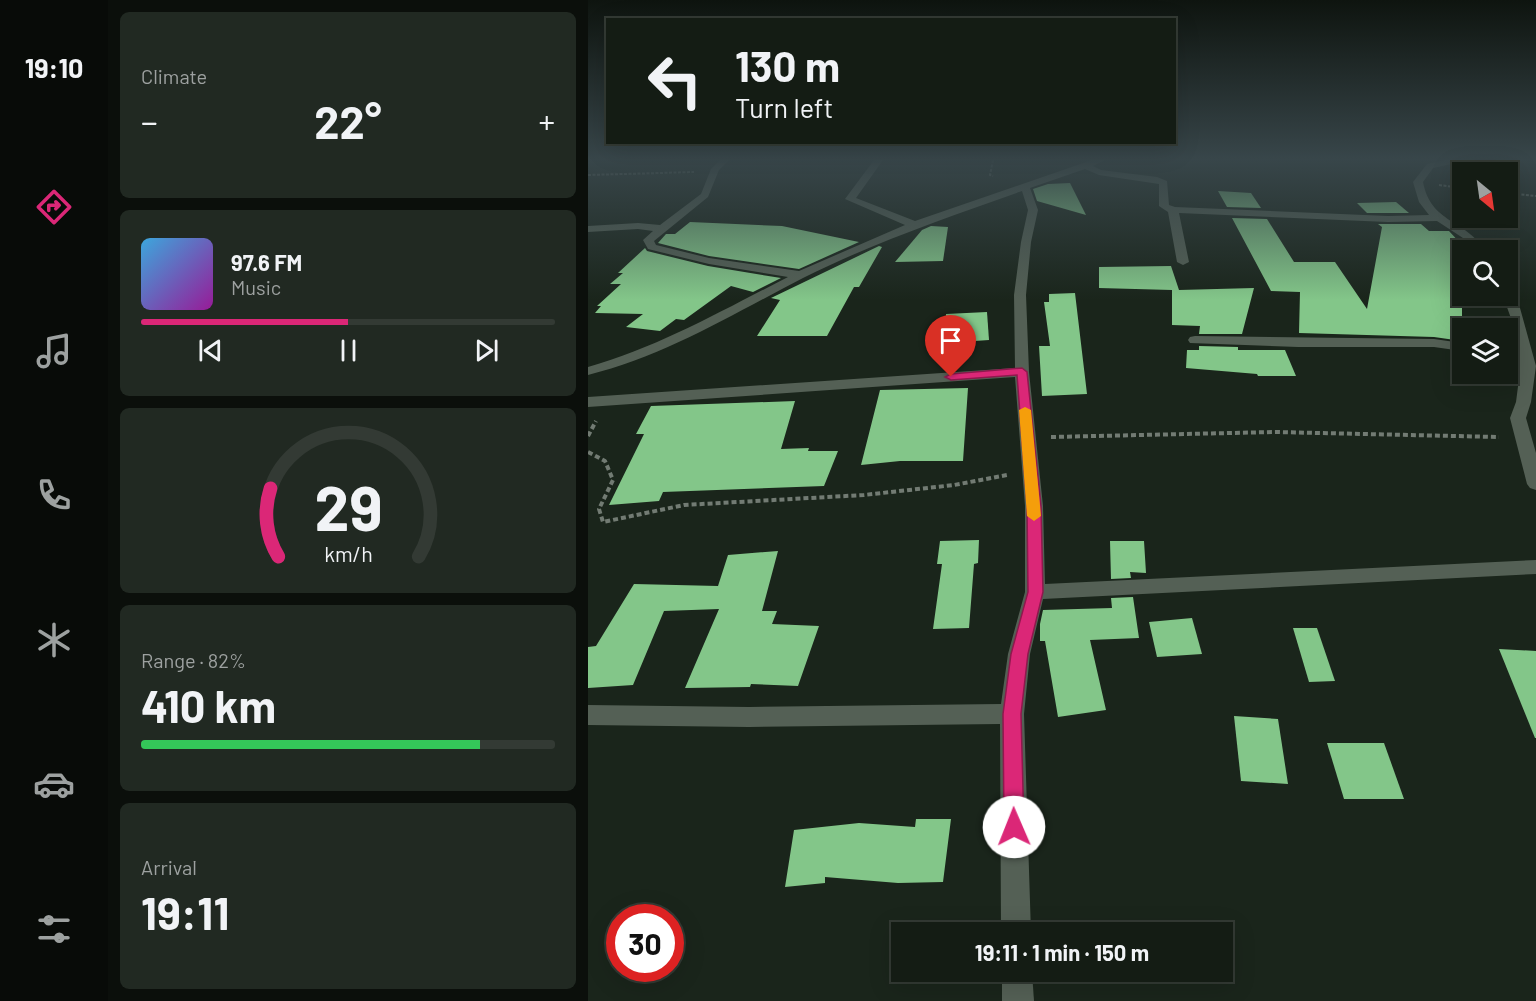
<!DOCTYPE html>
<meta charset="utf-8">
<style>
:root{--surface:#141c14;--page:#212922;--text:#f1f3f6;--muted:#9da1a0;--line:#333a34;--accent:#db2777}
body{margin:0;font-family:Barlow,sans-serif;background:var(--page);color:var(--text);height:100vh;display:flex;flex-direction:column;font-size:22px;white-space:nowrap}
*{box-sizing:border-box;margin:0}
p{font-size:20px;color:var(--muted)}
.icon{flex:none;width:33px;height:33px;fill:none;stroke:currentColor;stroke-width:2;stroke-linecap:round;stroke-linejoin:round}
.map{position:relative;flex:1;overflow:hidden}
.side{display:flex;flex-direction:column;gap:12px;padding:12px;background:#0b0f0b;width:480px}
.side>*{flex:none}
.banner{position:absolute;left:18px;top:18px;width:570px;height:126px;border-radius:0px;box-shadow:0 6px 24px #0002,0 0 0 2px var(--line);background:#141c14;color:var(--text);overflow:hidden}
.needle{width:39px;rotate:151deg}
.fabs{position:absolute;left:864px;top:162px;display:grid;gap:12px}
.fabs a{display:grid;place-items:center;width:66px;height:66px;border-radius:0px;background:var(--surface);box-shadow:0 6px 24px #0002,0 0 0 2px var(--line);font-size:30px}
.speed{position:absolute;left:18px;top:904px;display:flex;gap:12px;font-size:30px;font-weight:700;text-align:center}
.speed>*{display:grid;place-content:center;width:78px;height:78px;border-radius:50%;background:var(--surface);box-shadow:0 6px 24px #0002,0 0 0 2px var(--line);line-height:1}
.speed .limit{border:9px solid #d22;background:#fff;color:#111}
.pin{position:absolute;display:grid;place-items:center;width:51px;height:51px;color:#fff;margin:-62px -26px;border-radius:50% 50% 50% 0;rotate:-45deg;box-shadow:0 0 6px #0007}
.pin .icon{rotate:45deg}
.me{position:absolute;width:66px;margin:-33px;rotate:359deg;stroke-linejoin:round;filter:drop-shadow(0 0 4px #0008)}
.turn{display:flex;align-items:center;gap:21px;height:126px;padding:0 30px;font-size:27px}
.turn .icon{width:78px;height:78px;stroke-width:2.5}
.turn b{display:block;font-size:42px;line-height:51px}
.big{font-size:45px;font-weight:700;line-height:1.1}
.side .card{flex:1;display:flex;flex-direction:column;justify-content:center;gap:9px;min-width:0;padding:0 21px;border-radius:9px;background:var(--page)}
.side .dial{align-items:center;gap:0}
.dial svg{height:156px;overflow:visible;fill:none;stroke:var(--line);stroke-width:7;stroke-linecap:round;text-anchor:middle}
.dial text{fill:var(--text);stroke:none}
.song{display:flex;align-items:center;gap:18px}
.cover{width:72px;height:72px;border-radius:9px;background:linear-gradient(135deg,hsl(200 70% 55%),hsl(300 70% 35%))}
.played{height:6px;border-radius:3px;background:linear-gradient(90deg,var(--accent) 50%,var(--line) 50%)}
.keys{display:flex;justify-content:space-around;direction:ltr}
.heat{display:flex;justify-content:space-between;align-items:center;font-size:33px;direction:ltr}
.charge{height:9px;border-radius:4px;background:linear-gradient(90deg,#34c759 82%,var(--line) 0)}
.trip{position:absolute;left:303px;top:922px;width:342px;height:60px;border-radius:0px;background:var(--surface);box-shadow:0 6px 24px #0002,0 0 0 2px var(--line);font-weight:700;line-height:60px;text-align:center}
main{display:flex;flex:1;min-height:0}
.tab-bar{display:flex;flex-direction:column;width:108px;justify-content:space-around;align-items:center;background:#080b08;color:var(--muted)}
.tab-bar .icon{width:42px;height:42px}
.tab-bar .on{color:var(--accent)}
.tab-bar b{font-size:27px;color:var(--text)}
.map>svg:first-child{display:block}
.building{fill:#83c689}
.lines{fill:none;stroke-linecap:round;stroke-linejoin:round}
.path-far1{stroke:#727b73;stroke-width:2;stroke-dasharray:3 1.5;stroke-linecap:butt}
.path{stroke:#727b73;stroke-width:4;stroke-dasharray:5 3;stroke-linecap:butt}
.street{fill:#546055;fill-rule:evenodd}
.route{fill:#db2777;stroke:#8e194d;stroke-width:1.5}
.slow{fill:#f59e0b}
</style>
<main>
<nav class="tab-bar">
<b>19:10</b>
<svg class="icon on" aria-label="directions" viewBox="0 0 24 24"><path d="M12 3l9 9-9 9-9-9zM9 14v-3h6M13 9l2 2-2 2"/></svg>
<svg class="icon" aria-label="music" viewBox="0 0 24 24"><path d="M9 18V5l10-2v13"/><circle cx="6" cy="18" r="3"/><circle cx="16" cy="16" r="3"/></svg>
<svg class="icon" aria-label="phone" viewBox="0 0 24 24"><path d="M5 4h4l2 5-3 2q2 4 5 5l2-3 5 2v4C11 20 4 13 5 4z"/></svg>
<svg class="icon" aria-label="climate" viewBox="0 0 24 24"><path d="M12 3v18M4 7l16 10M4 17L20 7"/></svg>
<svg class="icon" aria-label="car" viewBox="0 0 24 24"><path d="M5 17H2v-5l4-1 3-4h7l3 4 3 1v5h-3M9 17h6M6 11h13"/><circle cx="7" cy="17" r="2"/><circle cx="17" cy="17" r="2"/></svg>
<svg class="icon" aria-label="filters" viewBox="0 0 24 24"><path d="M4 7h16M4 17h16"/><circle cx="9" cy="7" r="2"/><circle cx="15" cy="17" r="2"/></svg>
</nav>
<section class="side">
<div class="card"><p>Climate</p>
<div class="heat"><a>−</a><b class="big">22°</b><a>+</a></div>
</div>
<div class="card">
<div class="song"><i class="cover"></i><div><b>97.6 FM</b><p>Music</p></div></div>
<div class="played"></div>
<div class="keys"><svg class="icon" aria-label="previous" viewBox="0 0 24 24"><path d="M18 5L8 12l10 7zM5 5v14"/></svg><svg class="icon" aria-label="pause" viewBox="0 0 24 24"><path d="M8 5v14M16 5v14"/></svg><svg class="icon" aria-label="next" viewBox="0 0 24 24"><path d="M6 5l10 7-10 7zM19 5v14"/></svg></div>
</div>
<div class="card dial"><svg viewBox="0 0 100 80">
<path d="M14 69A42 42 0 1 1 86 69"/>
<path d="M14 69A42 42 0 0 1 10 34" stroke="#db2777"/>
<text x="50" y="56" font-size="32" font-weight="700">29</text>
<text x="50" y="72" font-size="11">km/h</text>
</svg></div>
<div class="card"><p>Range · 82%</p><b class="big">410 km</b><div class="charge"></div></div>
<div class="card"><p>Arrival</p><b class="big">19:11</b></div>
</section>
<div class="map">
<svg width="948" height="1001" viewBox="0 0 948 1001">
<rect width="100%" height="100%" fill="#1a251b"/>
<g class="building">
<path d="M482 183 498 215 449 201 445 189 460 184Z"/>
<path d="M630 191 663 193 673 208 639 207Z"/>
<path d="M808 202 821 213H779L769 203Z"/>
<path d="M644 218 679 219 706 262H747L779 309 794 227 790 224H833L841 231H861L874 245V341L846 337 711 333 712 292 683 291Z"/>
<path d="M102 222 194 226 271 242 211 269 121 256 70 243 78 234H87Z"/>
<path d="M343 226 360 227 355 261 307 262 334 230Z"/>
<path d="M291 246 294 247 271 287H266L239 336H169L192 300 183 298Z"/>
<path d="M57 248 59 251 120 266 193 278 165 292 143 286 96 320 88 319 72 331 38 327 55 314 7 313 13 306H9L33 284H22L35 273H30Z"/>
<path d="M583 266 591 290 666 288 654 334H611L612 326 584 325V290L511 288V267Z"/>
<path d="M487 293 499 394 454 396 451 346H462L456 302H461V294Z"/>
<path d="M399 312 401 340 358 343V314Z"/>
<path d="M611 346 650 347V350H697L708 376H670L669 374 598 368 599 350H611Z"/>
<path d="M380 388 375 461H312L273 465 292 390Z"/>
<path d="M207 401 193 449 221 448 220 451H250L236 486 75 492 71 501 21 505 56 434H48L63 406Z"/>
<path d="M391 540 390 563 386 564 381 628 345 629 354 564H349L352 541Z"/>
<path d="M522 541H556L558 573 542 572 543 578 523 579Z"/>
<path d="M190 551 174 611H189L184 624 231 626 210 686 163 684 162 687 97 688 131 609 76 611 45 685 0 688V647L8 646 46 584 130 586 140 555Z"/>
<path d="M545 597 551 638 502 640 518 710 470 717 457 641H452V624L455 610 524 608 523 598Z"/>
<path d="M604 618 614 654 569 657 561 622Z"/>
<path d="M705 628H729L747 681 721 682Z"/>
<path d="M911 649 948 651V738H947Z"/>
<path d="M646 716 690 719 700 784 653 781Z"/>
<path d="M739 743H796L816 799H756Z"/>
<path d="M328 819H363L355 882 310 883 237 877V883L197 887 206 830 271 823 327 827Z"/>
</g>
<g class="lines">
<g class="path-far1">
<path d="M405 160 402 175 405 176"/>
<path d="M0 175 106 172"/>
<path d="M851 185 874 188"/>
<path d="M920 193 948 196"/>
<path d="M920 202 926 194"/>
</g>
<g class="path">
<path d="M0 436 8 421"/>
<path d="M463 437 687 432 911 437"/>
<path d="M0 452 17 461 25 480 11 509 15 522 96 505 276 495 366 485 419 475"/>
</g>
<g class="street">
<path d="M132 160H141L131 170 120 197 66 241 68 245 121 258 211 271 317 225 257 199 286 160H295L268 198 327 221 504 160H517L505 166 513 170 569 177 579 181 581 205 587 207 800 216 841 215 831 202 825 182 839 164 857 160H926V164L922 167 873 162 845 168 835 182C843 224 878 219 896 250H885L875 238 849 221 800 222 591 213 601 262 595 265 589 262 580 212 571 206V184L511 175 497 169 442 188 450 210 443 242 438 295 441 372 455 506 457 584 948 560V574L455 599 442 654 436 714 443 933H413L412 724 161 727 0 725V705L161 707 413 704 420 654 437 592V506L427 377 0 407V397L427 368 426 295 433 242 440 210 434 191C360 217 285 243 215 278 145 314 77 356 0 375V367C71 347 135 310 200 277L121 264 60 249 55 240 65 231 50 229 0 232V226L50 223 72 225 113 194 123 169Z"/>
<path d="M920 289 926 293 932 308 948 366 943 402 938 418 948 453V490L942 488 939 484 922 418 928 402 932 371 920 363V354L931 358 925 324 915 296H920Z"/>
<path d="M607 336 846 339 874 343V351L846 347H710L602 343 600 340 602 337Z"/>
<path d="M414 972H444L446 1001H414Z"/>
</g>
</g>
<linearGradient id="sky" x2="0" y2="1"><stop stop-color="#0e140f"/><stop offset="0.53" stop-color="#38464a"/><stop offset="1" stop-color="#38464a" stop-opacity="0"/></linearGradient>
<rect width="948" height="300" fill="url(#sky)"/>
<path class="route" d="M434 368 439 372 453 506 455 592 440 654 433 714 436 827 433 834 426 837 419 834 416 827 415 714 423 654 440 592 439 506 429 375 363 380 357 377 363 374Z"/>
<path class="slow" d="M437 407 443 410 453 516 446 521 439 516 431 410Z"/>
</svg>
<div class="fabs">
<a><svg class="needle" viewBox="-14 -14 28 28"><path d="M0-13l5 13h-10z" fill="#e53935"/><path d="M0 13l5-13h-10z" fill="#9da1a0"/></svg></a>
<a><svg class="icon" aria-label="search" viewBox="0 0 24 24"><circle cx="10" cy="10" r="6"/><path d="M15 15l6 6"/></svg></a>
<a><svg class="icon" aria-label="layers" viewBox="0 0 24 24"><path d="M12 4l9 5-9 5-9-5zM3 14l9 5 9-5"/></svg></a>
</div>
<div class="speed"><div class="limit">30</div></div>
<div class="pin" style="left:363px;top:377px;background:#d93025"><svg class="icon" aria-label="arrive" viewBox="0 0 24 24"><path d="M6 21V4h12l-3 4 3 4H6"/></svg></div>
<svg class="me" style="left:426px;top:827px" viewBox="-20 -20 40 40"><circle r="19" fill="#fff"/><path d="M0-13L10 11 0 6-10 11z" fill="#db2777"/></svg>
<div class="trip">19:11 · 1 min · 150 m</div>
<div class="banner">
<div class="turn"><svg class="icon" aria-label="left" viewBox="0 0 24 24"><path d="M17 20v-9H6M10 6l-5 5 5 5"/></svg><div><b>130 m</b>Turn left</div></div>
</div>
</div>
</main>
